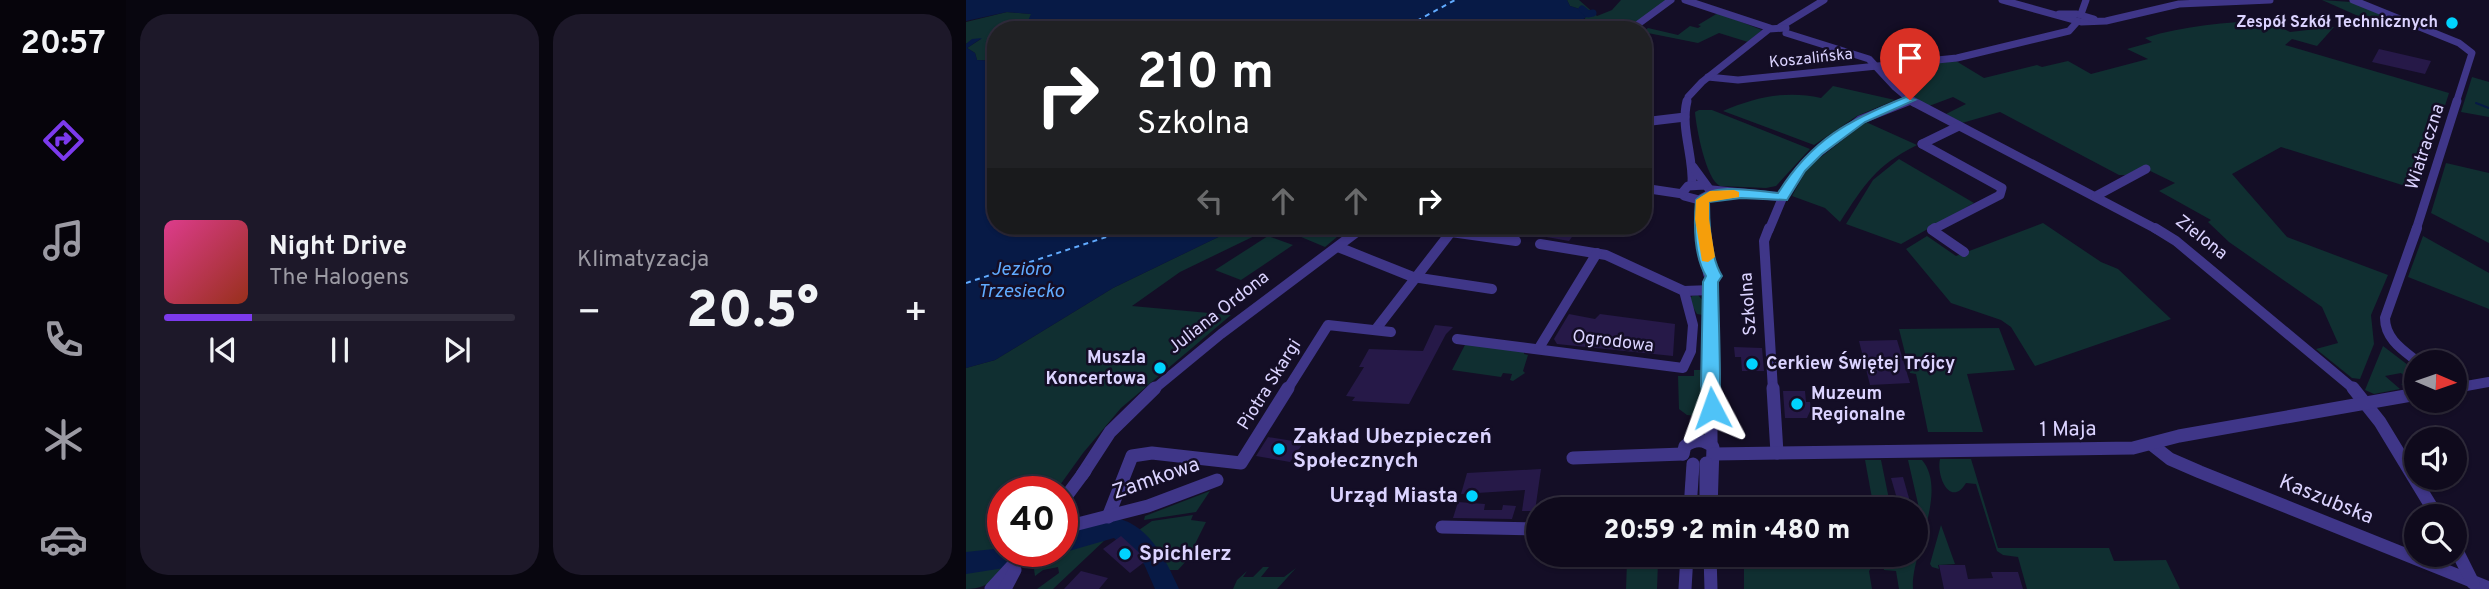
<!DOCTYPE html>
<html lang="pl">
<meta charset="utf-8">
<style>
:root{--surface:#0f0a1c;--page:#1d1829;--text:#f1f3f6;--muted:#9b9aa3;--line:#2f2b3b;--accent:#7c3aed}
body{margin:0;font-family:Overpass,sans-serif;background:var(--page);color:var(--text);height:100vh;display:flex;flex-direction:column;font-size:26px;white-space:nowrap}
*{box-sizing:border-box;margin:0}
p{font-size:23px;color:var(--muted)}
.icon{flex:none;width:38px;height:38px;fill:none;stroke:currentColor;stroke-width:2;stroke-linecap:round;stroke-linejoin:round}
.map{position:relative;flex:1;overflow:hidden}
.side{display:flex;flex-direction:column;gap:14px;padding:14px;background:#08060f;width:840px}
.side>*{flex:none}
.guide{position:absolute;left:21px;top:21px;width:665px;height:214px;border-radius:28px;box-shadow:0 2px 5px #0004,0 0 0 2px var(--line);background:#202124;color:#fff;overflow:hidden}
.needle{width:46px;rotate:92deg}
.buttons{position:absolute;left:1438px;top:350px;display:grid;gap:14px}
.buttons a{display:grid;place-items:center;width:63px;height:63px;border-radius:50%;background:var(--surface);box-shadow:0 2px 5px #0004,0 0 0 2px var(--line);font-size:35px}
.speed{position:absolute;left:21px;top:476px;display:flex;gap:14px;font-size:35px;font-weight:700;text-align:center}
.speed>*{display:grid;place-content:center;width:91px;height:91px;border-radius:50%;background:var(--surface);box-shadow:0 2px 5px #0004,0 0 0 2px var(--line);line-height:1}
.speed .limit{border:10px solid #d22;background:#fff;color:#111}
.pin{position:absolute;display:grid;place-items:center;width:60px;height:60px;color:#fff;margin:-72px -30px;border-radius:50% 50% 50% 0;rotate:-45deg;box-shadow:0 0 7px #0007}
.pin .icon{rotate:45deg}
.me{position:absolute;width:77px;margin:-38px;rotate:356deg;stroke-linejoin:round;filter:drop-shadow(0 0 5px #0008)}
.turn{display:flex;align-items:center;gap:24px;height:147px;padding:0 35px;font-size:32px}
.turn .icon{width:91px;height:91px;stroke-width:2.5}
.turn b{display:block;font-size:49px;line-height:60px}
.lanes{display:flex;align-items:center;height:66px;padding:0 35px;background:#0003;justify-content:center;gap:35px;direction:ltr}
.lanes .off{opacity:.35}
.big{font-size:52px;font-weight:800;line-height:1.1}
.side .tile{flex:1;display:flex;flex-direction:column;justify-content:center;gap:10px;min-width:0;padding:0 24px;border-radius:28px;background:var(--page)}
.song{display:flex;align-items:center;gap:21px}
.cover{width:84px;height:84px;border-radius:10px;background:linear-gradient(135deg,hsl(330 70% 55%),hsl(10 70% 35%))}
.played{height:7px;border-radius:4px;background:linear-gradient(90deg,var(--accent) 25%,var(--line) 25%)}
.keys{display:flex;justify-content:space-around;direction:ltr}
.heat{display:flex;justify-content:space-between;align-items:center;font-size:38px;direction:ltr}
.side .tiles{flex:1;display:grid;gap:14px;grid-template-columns:repeat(2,1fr)}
.trip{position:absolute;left:560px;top:497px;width:402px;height:70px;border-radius:35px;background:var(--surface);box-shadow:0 2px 5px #0004,0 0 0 2px var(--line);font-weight:800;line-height:70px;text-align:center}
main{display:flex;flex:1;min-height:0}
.dock{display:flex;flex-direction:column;width:126px;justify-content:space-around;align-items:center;background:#06040b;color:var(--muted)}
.dock .icon{width:49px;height:49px}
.dock .active{color:var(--accent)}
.dock b{font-size:32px;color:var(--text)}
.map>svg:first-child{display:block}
.green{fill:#102f31}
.water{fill:#071a46}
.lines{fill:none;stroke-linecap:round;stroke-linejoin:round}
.stream{stroke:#071a46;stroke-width:2}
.canal{stroke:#071a46;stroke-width:7}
.river{fill:#071a46;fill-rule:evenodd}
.ferry{stroke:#61abff;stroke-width:2;stroke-dasharray:5 4.5;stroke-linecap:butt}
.building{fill:#261948}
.minor-far3{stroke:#3f3688;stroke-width:7}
.minor-far2{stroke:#3f3688;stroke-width:9}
.minor-far1{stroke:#3f3688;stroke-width:10}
.minor{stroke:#3f3688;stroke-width:13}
.route{fill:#4fc3f7;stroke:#337fa1;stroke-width:2}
.slow{fill:#f59e0b}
.poi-dot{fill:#00d3fe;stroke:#140e26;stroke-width:2.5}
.labels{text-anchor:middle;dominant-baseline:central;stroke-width:5;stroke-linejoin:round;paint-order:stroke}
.far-poi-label{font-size:16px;font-weight:bold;fill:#dbd3ff;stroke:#140e26;text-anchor:end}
.far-street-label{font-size:16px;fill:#dbd3ff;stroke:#140e26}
.street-label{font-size:18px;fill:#dbd3ff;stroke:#140e26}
.poi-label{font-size:18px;font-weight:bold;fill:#dbd3ff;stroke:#140e26;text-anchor:start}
.water-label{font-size:19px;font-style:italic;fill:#61abff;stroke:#140e26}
.near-street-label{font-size:21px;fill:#dbd3ff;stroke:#140e26}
.near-poi-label{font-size:21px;font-weight:bold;fill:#dbd3ff;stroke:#140e26;text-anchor:start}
</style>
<main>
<nav class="dock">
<b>20:57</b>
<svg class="icon active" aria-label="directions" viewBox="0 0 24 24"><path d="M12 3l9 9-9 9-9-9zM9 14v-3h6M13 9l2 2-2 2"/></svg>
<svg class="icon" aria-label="music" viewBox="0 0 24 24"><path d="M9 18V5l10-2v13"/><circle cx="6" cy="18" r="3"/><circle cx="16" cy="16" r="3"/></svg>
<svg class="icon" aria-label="phone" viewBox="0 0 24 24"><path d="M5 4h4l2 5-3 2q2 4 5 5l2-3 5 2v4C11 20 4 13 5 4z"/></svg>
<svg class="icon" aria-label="climate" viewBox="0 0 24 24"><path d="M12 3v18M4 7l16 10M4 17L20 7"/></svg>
<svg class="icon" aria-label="car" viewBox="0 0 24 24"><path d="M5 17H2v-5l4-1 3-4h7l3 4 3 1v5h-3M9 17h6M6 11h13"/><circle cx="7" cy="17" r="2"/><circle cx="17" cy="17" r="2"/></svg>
</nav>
<section class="side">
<div class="tiles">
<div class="tile">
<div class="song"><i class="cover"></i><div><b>Night Drive</b><p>The Halogens</p></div></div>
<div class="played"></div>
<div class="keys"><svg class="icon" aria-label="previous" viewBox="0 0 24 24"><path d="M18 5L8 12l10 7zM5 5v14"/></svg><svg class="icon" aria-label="pause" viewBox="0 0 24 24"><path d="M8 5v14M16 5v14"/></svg><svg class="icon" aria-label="next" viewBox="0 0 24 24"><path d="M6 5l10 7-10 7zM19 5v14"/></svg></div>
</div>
<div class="tile"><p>Klimatyzacja</p>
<div class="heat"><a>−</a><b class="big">20.5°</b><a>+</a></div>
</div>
</div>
</section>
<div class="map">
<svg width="1523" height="589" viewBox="0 0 1523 589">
<rect width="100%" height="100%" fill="#140e26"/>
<g class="green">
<path d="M601 0H613L631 16 646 10 655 0H702L660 30H591L619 19 620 11 604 6Z"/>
<path d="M1356 0 1385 2 1431 21 1408 23Z"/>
<path d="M41 12 66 14 62 21 50 30 66 27 77 30H30V61L11 60 9 53 1 48 15 39H7L0 44V22Z"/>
<path d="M752 13 796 30 782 42 753 33 732 43 677 32 682 28 712 35 724 26 732 28 735 26 732 25Z"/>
<path d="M1301 20 1324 32 1368 27 1351 46 1326 39 1319 45 1483 93 1452 190 1315 147 1266 174 1321 237 1422 275 1405 315 1408 344 1394 379 1386 378 1350 349 1372 343 1356 307 1263 242 1242 222 1245 220 1193 191 1209 183 1176 167 1160 175H1153L1034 112 996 123 980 114 1000 104 987 97 963 106 945 96 930 83 956 78 941 67 990 61 1018 78 1071 65 1076 67 1102 61 1125 74 1182 59 1161 49 1186 42 1179 38C1219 25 1259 23 1301 20Z"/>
<path d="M1506 77 1523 82V117L1495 112Z"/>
<path d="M867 86 929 100 891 116 848 145 757 111C789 97 821 90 855 98Z"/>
<path d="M733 110H746L844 149 810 186 800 188 754 186C740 180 730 127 729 112Z"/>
<path d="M900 122 951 145C909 166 899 184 874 222L859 208 826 196 842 167Z"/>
<path d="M933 159 1008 203 935 244 880 224 907 180Z"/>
<path d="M1480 163 1523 173V243L1465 213Z"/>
<path d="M1077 223 1135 262 1152 269 1205 319 1069 366 1045 327 1035 320 985 303 940 249 961 236 990 256Z"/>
<path d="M275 226H384L359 247 309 226 214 272 166 306 265 315 155 408 117 453 89 492H37V551H47C32 572 28 589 0 589V368L29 360 147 288Z"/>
<path d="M302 236 327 245 275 280 249 270Z"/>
<path d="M1457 236 1523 273V309L1442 277Z"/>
<path d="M732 295 738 302C739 341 740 378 730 416L721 415 713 409 712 376H728V370H736L737 315 731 314 723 300 726 296Z"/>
<path d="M1033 328 1049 370 1001 374 1017 432H962L950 374 944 373 933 329Z"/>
<path d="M501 341 558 350V354L562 355 557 371 559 373 547 381 544 380 546 374 537 373 535 377 486 370Z"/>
<path d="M1417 346 1451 372V386L1440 388 1435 384 1445 382 1435 373 1419 376 1434 389 1408 394 1399 390Z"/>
<path d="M974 459H1005L1032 548H1143L1148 561 1200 560 1214 589H1061L1052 557 1037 555 1031 551 1010 484 1000 483C985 508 970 477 974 459Z"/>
<path d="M899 460H915L925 509H908Z"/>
<path d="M942 460H956C983 492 944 555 947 589H933L930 571 918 570 916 555H950V530H958Z"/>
<path d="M244 491 230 512 178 520 179 516Z"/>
<path d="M227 515 225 520 240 522 221 560 212 570H199L192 554 170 532 186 521Z"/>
<path d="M975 525 989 564 972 565 973 569 966 567 964 564Z"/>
<path d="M130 539H140L87 589H71L93 573 92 567 77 570 69 576 68 569 86 555Z"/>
<path d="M778 555H909L910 562 903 571 906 589H778Z"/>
<path d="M661 562H692L691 589H660Z"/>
<path d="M297 567H303L295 577H318L330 568 311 589H267L271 580 281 571 277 577H287Z"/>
</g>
<g class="water">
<path d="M0 0H601L604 6 620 11 622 16 610 24 590 30H77C66 24 57 29 47 29L62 21 65 14 41 12 0 21Z"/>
<path d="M16 38 1 48 9 53 11 60 30 61V226H275L147 288 29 360 0 368V44L6 39Z"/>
</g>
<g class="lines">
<path class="stream" d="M1510 103 1523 108"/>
<path class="canal" d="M616 9 622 14 627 13"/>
<g class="river">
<path d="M143 517C181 520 199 558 213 589H189L178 564 148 538 96 553 90 551H96V533Z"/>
<path d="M37 548V551H51L54 558 51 566 0 574V552Z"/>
</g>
<g class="ferry">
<path d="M434 30 489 0"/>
<path d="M0 283 174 226"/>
</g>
</g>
<g class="building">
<path d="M1413 49 1465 61 1459 74 1406 62Z"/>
<path d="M583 226H614L603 241 575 236Z"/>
<path d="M603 314 629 319 634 314 709 324 707 356 591 344 588 339Z"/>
<path d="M469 325 487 327 480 334 443 404 386 401 389 397 380 396 398 367H393L403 349 457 351Z"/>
<path d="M931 340 944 383 904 385 893 341Z"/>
<path d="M768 347 796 348 798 371H776L775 357H769Z"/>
<path d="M817 391H839L840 402H844L845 409 841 418H819Z"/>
<path d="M302 437 327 441 338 442 324 462 290 456Z"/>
<path d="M575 469 569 511H556L559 490 495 494 501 473Z"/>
<path d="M937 477 946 509H934L925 478Z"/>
<path d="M492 502 519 504 518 510H536L537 505 550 506 546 519 487 518Z"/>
<path d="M155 536 181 560 164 573 137 549Z"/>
<path d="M973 565H999L1002 579 1027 578 1025 572H1052L1057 589H978Z"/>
<path d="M115 571 142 578 133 589H98Z"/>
</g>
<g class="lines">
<g class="minor-far3">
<path d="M719 0 804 28"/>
<path d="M1036 0 1115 22 1140 21 1213 4 1304 0"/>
<path d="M1387 0 1493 43 1506 53 1490 103"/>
<path d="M1093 14H1111L1128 19"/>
<path d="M1115 14 1120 0"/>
<path d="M814 27 858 0"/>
<path d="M664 30 705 0"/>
<path d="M820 33 903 59 929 87 948 103"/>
<path d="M742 77 772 80 991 58 1103 31 1111 22"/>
<path d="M721 103 722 97 736 82 803 29 820 28"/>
<path d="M938 103 944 100"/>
</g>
<g class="minor-far2">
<path d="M721 101C714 128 728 157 726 185"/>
<path d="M946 101 1192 230"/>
<path d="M677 122 719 117"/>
<path d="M956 144 1036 188 1034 195 966 230"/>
<path d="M956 144 993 126"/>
<path d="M727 167 746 193 733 200 718 196 717 192 722 186 739 185"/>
<path d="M677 188 717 194"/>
<path d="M746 190 816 197"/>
<path d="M1130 196 1180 169"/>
<path d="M736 200 737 230"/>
<path d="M394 230 399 226"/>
<path d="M803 230 821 187 839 163 894 120 942 101"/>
<path d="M1450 230 1491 101"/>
</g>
<g class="minor-far1">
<path d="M737 228 742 274"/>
<path d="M803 228 798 241 807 390"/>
<path d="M969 228 966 230 998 252"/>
<path d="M1189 228 1210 241 1389 390"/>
<path d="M1451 228 1419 318C1419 339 1437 350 1452 362"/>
<path d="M574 244 640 255 718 291 745 290"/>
<path d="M372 247 447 277 526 289"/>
<path d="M743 268 748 276 745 282V390"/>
<path d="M410 329 485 232 550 241"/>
<path d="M491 339 717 368 725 351 727 325 718 291"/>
<path d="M573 348 631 253"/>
<path d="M1489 388 1523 382"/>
<path d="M187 390 255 334 396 228"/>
<path d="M321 390 362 325 425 332"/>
</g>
<g class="minor">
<path d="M745 388V443"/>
<path d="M807 388 811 453"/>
<path d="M1387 388 1414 422 1471 516"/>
<path d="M728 440 743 389"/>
<path d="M1185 444 1204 459 1234 472 1523 588"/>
<path d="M717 454 719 446C729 439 738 439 747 447L745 509"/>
<path d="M748 454 1167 448 1213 436 1451 394"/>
<path d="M607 458 717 454"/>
<path d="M740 463V496"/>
<path d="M116 475 144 432 189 388"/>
<path d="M96 502 119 471"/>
<path d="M724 509 727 464"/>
<path d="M142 517 166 456 186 453 275 463 322 388"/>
<path d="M476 527 572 529"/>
<path d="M96 528 182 506 251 480"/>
<path d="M1489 547 1507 583"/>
<path d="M744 555 745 589"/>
<path d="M25 589 60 551"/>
<path d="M39 589 49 570"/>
<path d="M719 589 721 555"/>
</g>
</g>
<path class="route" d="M940 97 949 100 899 122 856 154 839 171 821 200 775 198 743 202C743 224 744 257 756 276L752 282C752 299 756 406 753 412H740L735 386 737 282 740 276C728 256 728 223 730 200 748 182 789 191 812 193 846 139 883 120 940 97Z"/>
<path class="slow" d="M768 190 773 192V197L743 202V219L749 257 742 262 736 261 729 219 730 200 744 191Z"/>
<g class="poi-dot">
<circle cx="1486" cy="23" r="7"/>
<circle cx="786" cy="364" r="7"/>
<circle cx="194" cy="368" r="7"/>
<circle cx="831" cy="404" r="7"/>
<circle cx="313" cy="449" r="7"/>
<circle cx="506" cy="496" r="7"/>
<circle cx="159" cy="554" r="7"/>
</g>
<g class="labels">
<g class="far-poi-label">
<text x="1472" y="23">Zespół Szkół Technicznych</text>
</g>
<g class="far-street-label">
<text transform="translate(845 59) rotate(-6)">Koszalińska</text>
</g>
<g class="street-label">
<text transform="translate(1460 147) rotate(-72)">Wiatraczna</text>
<text transform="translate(1235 238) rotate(38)">Zielona</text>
<text transform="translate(783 304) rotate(-94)">Szkolna</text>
<text transform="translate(253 313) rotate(-38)">Juliana Ordona</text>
<text transform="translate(647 342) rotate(7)">Ogrodowa</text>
<text transform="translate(304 385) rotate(-58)">Piotra Skargi</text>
</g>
<g class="poi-label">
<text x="180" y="358" text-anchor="end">Muszla<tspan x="180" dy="21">Koncertowa</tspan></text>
<text x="800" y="364">Cerkiew Świętej Trójcy</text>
<text x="845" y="394">Muzeum<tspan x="845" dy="21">Regionalne</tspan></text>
</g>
<g class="water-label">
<text x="55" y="270">Jezioro<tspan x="55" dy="22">Trzesiecko</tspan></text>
</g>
<g class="near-street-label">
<text transform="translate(1102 430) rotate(-1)">1 Maja</text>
<text transform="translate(190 479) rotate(-19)">Zamkowa</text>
<text transform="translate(1360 500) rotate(22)">Kaszubska</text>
</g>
<g class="near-poi-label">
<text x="327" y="437">Zakład Ubezpieczeń<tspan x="327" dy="24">Społecznych</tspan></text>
<text x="492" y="496" text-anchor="end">Urząd Miasta</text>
<text x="173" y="554">Spichlerz</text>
</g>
</g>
</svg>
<div class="buttons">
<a><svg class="needle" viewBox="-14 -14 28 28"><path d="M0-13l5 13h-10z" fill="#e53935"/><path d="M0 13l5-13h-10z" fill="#9b9aa3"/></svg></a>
<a><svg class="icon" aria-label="sound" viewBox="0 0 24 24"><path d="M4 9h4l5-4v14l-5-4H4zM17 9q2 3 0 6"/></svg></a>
<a><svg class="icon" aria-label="search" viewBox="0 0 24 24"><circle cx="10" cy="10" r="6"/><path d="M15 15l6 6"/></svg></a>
</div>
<div class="speed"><div class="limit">40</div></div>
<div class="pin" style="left:944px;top:100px;background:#d93025"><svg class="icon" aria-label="arrive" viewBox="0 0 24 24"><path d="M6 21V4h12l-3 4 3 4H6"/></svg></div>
<svg class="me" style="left:746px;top:408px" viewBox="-20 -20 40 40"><path d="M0-17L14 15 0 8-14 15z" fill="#4fc3f7" stroke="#fff" stroke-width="4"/></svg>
<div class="trip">20:59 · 2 min · 480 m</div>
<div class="guide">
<div class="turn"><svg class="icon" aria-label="right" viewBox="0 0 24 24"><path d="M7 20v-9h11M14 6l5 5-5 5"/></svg><div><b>210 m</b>Szkolna</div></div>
<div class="lanes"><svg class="icon off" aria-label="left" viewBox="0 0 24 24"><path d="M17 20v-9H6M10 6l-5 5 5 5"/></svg><svg class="icon off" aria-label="ahead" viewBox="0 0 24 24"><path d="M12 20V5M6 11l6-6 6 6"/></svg><svg class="icon off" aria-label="ahead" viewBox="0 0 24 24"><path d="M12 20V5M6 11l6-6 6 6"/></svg><svg class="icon" aria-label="right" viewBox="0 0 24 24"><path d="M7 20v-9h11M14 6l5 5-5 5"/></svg></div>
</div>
</div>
</main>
